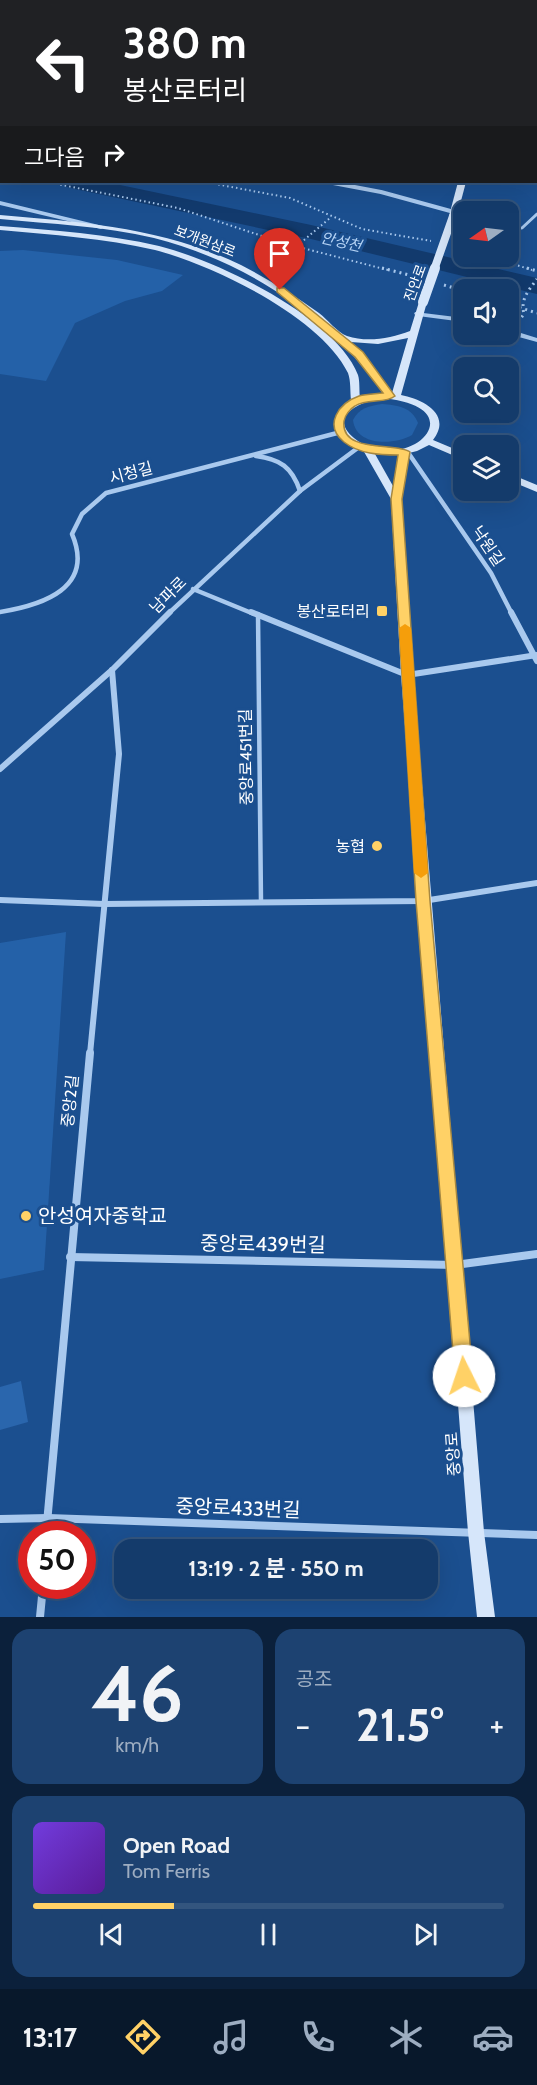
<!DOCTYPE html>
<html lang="ko">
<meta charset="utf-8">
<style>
:root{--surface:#143b6b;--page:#1d4271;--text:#f1f3f6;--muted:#9dadc1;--line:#33557e;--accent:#ffd166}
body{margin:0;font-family:Cabin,"Noto Sans KR",sans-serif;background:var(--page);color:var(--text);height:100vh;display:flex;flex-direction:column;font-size:22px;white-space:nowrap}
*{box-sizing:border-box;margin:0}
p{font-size:20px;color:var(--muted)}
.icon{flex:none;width:33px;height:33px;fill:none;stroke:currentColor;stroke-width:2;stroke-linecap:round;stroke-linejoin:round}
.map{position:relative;height:1617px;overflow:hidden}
.drawer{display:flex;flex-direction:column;gap:12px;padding:12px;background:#0b203b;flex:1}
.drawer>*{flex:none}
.top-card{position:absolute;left:0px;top:0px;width:537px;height:183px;box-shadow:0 6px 24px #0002,0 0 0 2px var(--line);background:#202124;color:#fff;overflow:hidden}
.needle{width:39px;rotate:256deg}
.tools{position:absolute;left:453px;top:201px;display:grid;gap:12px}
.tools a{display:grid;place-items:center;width:66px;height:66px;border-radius:12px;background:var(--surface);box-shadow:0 6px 24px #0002,0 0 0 2px var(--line);font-size:30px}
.speed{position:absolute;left:18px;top:1521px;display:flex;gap:12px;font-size:30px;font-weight:700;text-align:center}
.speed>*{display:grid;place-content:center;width:78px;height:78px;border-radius:50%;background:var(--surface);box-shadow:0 6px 24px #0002,0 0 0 2px var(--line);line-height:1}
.speed .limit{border:9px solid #d22;background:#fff;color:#111}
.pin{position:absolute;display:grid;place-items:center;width:51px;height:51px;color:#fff;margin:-62px -26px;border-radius:50% 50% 50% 0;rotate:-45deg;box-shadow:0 0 6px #0007}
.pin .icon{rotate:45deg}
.me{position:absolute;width:66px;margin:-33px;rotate:356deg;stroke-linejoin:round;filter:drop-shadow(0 0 4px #0008)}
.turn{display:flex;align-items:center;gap:21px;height:126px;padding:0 24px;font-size:27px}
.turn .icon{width:78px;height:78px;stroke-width:2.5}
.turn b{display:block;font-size:42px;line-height:51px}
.then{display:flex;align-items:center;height:57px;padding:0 24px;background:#0003;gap:12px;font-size:22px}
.big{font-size:45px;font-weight:700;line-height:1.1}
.drawer .tile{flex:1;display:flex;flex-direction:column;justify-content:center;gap:9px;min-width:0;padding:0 21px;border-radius:18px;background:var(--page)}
.drawer .dial{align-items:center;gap:0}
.dial b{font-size:78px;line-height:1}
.song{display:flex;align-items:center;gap:18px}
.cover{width:72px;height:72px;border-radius:9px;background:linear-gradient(135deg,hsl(260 70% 55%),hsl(270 70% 35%))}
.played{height:6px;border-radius:3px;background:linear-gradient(90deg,var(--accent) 30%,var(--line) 30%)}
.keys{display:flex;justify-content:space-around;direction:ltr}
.heat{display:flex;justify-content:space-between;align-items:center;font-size:33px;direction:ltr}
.drawer .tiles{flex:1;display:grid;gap:12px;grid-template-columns:1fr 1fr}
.tile:last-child{grid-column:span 2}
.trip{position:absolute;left:114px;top:1539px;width:324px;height:60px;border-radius:18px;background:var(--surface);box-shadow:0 6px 24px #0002,0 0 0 2px var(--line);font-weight:700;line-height:60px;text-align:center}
.menu{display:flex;height:96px;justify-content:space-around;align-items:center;background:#08182b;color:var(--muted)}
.menu .icon{width:42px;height:42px}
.menu .current{color:var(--accent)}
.menu b{font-size:27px;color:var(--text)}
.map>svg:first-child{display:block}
.green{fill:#2461a8}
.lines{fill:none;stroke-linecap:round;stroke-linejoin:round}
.river{fill:#123a6d;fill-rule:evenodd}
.building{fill:#2a66ad}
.path-far1{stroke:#a9c9ee;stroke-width:2;stroke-dasharray:1.5 3;stroke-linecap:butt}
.path{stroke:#a9c9ee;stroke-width:3;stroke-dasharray:2 4;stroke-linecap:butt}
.service-far1{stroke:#a9c9ee;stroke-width:3}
.service{stroke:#a9c9ee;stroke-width:4.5}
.minor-far3{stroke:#a9c9ee;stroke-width:4}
.minor-far2{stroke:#a9c9ee;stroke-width:4.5}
.minor-far1{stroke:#a9c9ee;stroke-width:6}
.minor{stroke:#a9c9ee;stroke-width:8}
.tertiary{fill:#a9c9ee;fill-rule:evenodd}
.secondary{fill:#d6e6fa;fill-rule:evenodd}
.secondary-bridge-far1{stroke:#d6e6fa;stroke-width:8}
.secondary-bridge{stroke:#d6e6fa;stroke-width:10}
.route{fill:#ffd166;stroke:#a68842;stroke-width:1.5}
.slow{fill:#f59e0b}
.poi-dot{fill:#ffd166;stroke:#1b4f8f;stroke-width:2}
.labels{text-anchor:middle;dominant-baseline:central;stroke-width:6;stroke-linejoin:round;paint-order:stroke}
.far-street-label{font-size:14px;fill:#fff;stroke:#1b4f8f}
.far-water-label{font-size:15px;font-style:italic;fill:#b5d3f5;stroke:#1b4f8f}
.street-label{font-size:16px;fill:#fff;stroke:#1b4f8f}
.poi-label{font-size:16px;fill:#fff;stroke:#1b4f8f;text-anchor:end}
.near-poi-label{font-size:20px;fill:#fff;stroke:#1b4f8f;text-anchor:start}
.near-street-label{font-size:20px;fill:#fff;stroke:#1b4f8f}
</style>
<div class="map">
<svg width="537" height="1617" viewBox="0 0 537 1617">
<rect width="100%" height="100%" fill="#1b4f8f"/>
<g class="green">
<path d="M23 250 117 260 183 275 162 291 125 301 75 323 46 381 0 374V251Z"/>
<path d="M382 404C397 405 412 407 418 423L412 435C395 445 356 447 353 420 359 408 369 406 382 404Z"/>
<path d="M66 932 44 1270 0 1279V943Z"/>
</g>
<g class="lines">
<g class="river">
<path d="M0 157 2 158V172L0 171Z"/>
<path d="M64 182H106L311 225 537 278V294L311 239 75 189 67 187Z"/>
</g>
</g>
<path class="building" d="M21 1381 28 1422 0 1430V1387Z"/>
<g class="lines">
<g class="path-far1">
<path d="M47 182 178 208 283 243 388 270"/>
<path d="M205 182 290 198 362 229 431 241"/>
<path d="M297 246 330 218"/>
<path d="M488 256 532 270"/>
</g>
<g class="path">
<path d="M382 268 417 277"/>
<path d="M527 268 537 271"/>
<path d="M444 285 464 291"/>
<path d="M508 304 537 313"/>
<path d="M518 322 524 314C520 299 529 290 537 279"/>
</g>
<path class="service-far1" d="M522 228 537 214"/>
<path class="service" d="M258 614 261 902"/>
<g class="minor-far3">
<path d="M317 2 324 0"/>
<path d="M328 182 381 192 454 212"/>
</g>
<g class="minor-far2">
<path d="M407 451 491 573 512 614"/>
<path d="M256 456C280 459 292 467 300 491"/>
<path d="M193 589 254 614"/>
<path d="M0 612C43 605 95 588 72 534L82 514 106 493 341 432"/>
<path d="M168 614 300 491 359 447"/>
</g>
<g class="minor-far1">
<path d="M251 612 407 675 537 655"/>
<path d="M511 612 537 661"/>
<path d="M0 769 112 670 170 612"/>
<path d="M0 900 104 904 423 901 537 883"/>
<path d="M90 1054 119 754 112 670"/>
</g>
<g class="minor">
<path d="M70 1257 455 1265 537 1254"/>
<path d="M0 1519 48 1518 537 1535"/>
<path d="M46 1534 90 1053"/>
<path d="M40 1617 43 1586"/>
</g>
<g class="tertiary">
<path d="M0 201 103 226 105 227 101 229 0 205Z"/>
<path d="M415 312 464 318V322L418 316 414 314Z"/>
<path d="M508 329 537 338V342L508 334Z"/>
</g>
<g class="secondary">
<path d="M439 0H445L446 2H439Z"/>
<path d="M458 0H464L465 2H458Z"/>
<path d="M458 182H466L457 216 453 218 449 216Z"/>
<path d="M0 215C83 222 165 228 241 265 268 279 294 295 319 313 328 320 337 332 347 336 368 343 391 338 410 331L419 302 423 299 427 302 401 395C422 399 453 414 433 440L464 453V460L429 445 417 451 409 453 401 499 413 675 484 1532 495 1617H477L468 1532 401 675 391 499 363 450 353 446 341 436 334 423 339 410 351 400C350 392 351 381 348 373 321 317 213 265 155 250 104 238 52 235 0 230V226C53 230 107 234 159 246 216 260 336 317 358 375 360 381 359 391 360 398L383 393C330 316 244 261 154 238 104 226 51 224 0 219ZM408 338 392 393 371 363 351 342 378 344ZM379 398C482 405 406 480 354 438 327 415 361 403 379 398ZM375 454 399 455 393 486Z"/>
<path d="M508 473 537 485V492L508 480Z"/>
</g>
<path class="secondary-bridge-far1" d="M434 270 453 216"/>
<path class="secondary-bridge" d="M423 302 435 268"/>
</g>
<path class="route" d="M277 288H284L363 352 395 396C385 404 367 398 355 406 350 409 345 415 344 421 340 454 397 442 410 452L402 499 430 901 473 1376 470 1383 464 1385 457 1383 455 1376 416 901 391 499 398 455C380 455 359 454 344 442 323 425 339 403 359 396 367 394 375 394 383 393L355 357 277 292Z"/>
<path class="slow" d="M405 624 411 628 428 873 421 878 414 873 399 628Z"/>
<g class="poi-dot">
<rect x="376" y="605" width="12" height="12" rx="3"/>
<circle cx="377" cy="846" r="6"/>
<circle cx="26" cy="1216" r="6"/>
</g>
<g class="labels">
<g class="far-street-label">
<text transform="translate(205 241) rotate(21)">보개원삼로</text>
<text transform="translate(415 283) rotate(-70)">진안로</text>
</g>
<g class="far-water-label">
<text transform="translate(341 242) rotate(13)">안성천</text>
</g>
<g class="street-label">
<text transform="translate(131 473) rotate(-15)">시청길</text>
<text transform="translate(488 546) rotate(56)">낙원길</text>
<text transform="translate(168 595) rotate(-45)">남파로</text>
<text transform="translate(246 757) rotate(-91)">중앙로451번길</text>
<text transform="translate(70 1101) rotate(-84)">중앙2길</text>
<text transform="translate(453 1454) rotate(-94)">중앙로</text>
</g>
<g class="poi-label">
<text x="370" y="611">봉산로터리</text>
<text x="365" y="846">농협</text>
</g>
<g class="near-poi-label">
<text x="38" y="1216">안성여자중학교</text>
</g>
<g class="near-street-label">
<text transform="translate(263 1244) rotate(1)">중앙로439번길</text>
<text transform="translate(238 1508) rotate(2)">중앙로433번길</text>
</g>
</g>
</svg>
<div class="tools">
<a><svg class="needle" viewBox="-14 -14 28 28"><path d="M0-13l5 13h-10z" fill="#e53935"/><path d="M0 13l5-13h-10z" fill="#9dadc1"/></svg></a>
<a><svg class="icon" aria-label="sound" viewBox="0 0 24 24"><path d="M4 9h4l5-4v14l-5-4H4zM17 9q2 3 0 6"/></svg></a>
<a><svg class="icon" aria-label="search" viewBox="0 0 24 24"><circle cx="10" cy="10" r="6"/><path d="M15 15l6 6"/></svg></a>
<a><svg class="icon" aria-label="layers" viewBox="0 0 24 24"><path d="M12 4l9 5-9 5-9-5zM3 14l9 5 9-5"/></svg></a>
</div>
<div class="speed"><div class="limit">50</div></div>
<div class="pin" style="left:280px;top:290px;background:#d93025"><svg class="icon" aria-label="arrive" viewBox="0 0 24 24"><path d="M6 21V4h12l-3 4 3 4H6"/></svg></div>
<svg class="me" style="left:464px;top:1376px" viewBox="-20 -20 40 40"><circle r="19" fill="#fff"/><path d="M0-13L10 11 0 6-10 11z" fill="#ffd166"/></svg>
<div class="trip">13:19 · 2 분 · 550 m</div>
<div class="top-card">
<div class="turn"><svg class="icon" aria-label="left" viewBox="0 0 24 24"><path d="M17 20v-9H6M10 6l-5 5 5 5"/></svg><div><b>380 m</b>봉산로터리</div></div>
<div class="then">그다음<svg class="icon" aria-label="right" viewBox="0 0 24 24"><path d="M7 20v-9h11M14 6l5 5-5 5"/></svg></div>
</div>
</div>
<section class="drawer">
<div class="tiles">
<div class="tile dial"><b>46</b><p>km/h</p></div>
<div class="tile"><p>공조</p>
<div class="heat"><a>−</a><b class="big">21.5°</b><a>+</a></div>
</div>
<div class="tile">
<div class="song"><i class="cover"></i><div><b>Open Road</b><p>Tom Ferris</p></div></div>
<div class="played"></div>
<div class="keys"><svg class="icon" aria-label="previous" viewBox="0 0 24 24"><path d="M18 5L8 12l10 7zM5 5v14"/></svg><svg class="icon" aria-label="pause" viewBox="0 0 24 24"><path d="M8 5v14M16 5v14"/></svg><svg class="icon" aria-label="next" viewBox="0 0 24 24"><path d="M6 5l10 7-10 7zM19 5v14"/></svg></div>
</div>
</div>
</section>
<nav class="menu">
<b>13:17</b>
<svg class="icon current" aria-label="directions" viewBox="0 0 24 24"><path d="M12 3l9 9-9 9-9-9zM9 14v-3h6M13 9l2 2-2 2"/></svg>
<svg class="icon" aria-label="music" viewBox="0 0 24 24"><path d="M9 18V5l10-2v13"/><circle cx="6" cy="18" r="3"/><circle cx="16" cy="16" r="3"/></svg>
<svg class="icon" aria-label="phone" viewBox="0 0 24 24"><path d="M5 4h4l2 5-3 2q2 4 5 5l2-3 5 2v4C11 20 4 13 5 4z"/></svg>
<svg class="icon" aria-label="climate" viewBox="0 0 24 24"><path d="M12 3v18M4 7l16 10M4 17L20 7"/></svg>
<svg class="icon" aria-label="car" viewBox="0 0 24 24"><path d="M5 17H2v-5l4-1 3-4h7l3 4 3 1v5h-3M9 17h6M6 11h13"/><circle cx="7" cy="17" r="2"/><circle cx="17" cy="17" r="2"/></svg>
</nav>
